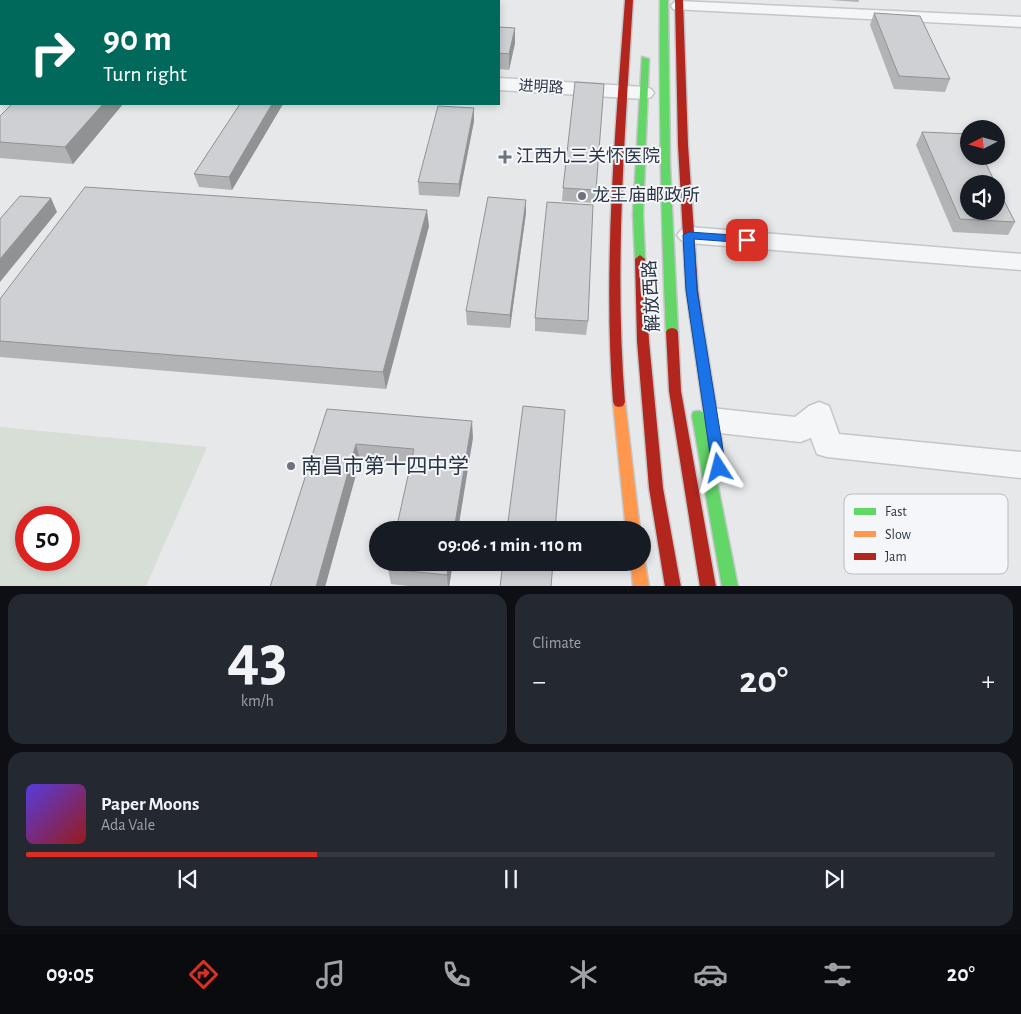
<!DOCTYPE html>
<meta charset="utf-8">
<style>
:root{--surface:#171b24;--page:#242831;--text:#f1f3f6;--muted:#9ea1a6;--line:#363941;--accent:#d93025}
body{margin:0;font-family:"Alegreya Sans","Noto Sans SC",sans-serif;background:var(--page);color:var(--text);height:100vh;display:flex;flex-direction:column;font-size:19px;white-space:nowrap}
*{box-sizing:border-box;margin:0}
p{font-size:16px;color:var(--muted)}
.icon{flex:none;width:28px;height:28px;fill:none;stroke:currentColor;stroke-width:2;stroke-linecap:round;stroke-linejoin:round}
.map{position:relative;height:586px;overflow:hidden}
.side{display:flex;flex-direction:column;gap:8px;padding:8px;background:#0d0f14;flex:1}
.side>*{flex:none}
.guide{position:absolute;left:0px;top:0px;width:500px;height:105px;box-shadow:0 2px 8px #0003;background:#00695c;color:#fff;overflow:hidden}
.needle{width:32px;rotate:264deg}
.fabs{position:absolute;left:960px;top:120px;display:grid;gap:10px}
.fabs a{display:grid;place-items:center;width:45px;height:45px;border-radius:50%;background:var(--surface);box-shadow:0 2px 8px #0003;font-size:25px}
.speed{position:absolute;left:15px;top:506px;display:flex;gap:10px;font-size:25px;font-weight:700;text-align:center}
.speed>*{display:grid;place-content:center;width:65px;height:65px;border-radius:50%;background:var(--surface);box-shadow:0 2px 8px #0003;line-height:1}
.speed .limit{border:8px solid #d22;background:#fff;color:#111}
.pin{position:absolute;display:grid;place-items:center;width:42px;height:42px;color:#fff;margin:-21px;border-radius:10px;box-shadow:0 2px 8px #0006}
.me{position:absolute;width:55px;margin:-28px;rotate:351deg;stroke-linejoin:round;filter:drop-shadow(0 0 4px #0008)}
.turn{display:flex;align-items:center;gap:18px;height:105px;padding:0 20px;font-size:22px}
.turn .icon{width:65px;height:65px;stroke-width:2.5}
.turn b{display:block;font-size:35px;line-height:42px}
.big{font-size:38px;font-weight:700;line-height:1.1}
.side .card{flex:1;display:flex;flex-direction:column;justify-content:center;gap:8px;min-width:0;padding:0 18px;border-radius:15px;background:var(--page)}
.side .dial{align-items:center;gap:0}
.dial b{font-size:65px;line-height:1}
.song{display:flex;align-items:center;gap:15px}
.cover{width:60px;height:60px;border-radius:8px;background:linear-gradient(135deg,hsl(250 70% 55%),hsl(0 70% 35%))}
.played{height:5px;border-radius:2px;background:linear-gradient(90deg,var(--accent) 30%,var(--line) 30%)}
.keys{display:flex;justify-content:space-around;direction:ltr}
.heat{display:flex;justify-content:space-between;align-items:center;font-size:28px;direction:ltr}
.side .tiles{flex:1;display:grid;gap:8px;grid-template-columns:1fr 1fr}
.card:last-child{grid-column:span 2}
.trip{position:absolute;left:369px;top:521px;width:282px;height:50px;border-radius:25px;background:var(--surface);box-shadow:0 2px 8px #0003;font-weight:700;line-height:50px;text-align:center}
.tab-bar{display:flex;height:80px;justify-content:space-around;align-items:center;background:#090b0e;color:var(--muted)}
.tab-bar .icon{width:35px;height:35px}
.tab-bar .current{color:var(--accent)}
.tab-bar b{font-size:22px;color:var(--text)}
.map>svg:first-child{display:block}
.green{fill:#d6ded6;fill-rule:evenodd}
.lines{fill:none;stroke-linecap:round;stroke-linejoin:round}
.street-casing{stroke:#c4c6c8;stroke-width:3}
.fast-casing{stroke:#c4c6c8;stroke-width:3}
.slow-casing{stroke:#c4c6c8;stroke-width:3}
.jam-casing{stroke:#c4c6c8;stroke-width:3}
.street{fill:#f5f6f7;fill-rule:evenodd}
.fast{fill:#63d668;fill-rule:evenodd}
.slow{fill:#ff974d;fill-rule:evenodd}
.jam{fill:#b3261e;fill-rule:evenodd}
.wall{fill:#b1b3b5}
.shaded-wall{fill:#909294}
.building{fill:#ced0d3;stroke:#909294}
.route{fill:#1a73e8;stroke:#114b97}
.poi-dot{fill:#6c737f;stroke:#f4f6f9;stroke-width:2}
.labels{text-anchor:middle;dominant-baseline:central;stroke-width:4;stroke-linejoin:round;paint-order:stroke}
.far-street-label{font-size:15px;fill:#2b3445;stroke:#f4f6f9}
.poi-label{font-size:18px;fill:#2b3445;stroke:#f4f6f9;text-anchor:start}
.street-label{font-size:18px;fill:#2b3445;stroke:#f4f6f9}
.near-poi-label{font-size:21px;fill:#2b3445;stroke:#f4f6f9;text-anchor:start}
.key{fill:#f4f6f9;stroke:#b8bcc3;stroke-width:1}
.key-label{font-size:14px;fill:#2b3445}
</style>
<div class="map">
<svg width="1021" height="587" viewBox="0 0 1021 587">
<rect width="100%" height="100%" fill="#e6e8ea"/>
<path class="green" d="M0 427 207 447 146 586H0ZM26 518H69V560H26Z"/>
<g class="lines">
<g class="street-casing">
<g id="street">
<path d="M679 1 1021 17V27L673 9 671 6 673 3Z"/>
<rect x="0" y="51" width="1" height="10"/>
<path d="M499 78 644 87 651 89 654 93 651 97 644 99 499 90Z"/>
<path d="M689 227 1021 254V270L689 243 681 240 677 235 681 230Z"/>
<path d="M819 402 829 406 839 434 1021 452V478L827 457 817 454 811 438 800 442 711 432 701 428 697 420 701 412 711 408 795 417 809 406Z"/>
</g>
</g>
<g class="fast-casing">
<g id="fast">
<path d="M660 0H668L670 166 678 332 676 335H668L666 332C661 221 659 111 660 0Z"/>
<path d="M642 57 649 59 643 214 645 259 640 263 635 259 633 214Z"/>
<path d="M698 411 703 412 704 416 738 587H722L692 416 693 412Z"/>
</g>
</g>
<g class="slow-casing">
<g id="slow">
<path d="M696 314 700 315 702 318 722 443 720 447 715 449 710 447 708 443 690 318 692 315Z"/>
<path d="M619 397 623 398 625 402 640 530H626L613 402 615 398Z"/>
<path d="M642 557 645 562 649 587H633L631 562H642Z"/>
</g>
</g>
<g class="jam-casing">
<g id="jam">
<path d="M625 0H633C625 134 614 268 625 402L623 406 619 407 615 406 613 402C603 267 615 134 625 0Z"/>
<path d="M675 0H683L688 145 698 290 702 318 700 321H692L690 318 686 290 678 145Z"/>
<path d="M640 255 645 259 649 341 663 488 681 587H665L649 488 637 341 635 259Z"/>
<path d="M672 328 676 329 678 332 681 391 716 587H700L669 391 666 332 668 329Z"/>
</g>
</g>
<use href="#street" class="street"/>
<use href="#fast" class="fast"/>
<use href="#slow" class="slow"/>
<use href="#jam" class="jam"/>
</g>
<g class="wall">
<path d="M830 0H859L858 2Z"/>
<path d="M874 13 950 79 945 92 894 89 870 25Z"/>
<path d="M499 27 515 28V43L509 70 499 69Z"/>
<path d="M123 104 73 164 0 158V116Z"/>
<path d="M240 104H283L232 190 199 187 194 174Z"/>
<path d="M474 108V121L459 197 419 195 418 182Z"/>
<path d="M922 132 1015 222 1008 235 953 232 916 145Z"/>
<path d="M563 188 596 190 595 203 562 201Z"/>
<path d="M526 213 510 328 467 325 466 311Z"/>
<path d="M429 226 386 389 0 357V299Z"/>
<path d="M535 318 588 321 586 335 535 331Z"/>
<path d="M327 409 473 438 411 465 360 460 325 587H270Z"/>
<path d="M389 562H453L449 587H416L391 584 388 569Z"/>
</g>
<g class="shaded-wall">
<path d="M515 28V43L509 70V54Z"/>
<path d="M103 104H123L73 164 65 147Z"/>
<path d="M272 104H283L232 190 229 177Z"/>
<path d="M474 108V121L459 197V184Z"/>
<path d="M51 198 57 212 0 282V259Z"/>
<path d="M526 200V213L510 328V315Z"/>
<path d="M427 210 429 226 386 389 383 372Z"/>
<path d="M472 421 473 438 458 530H454Z"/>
<path d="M356 444 360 460 325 587H316Z"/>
<path d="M449 562H453L449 587H448L447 575Z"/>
</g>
<g class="building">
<path d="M874 13 920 16 950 79 899 76Z"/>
<path d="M499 27 515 28 509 54 499 53Z"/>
<path d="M575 82 604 84 596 190 563 188Z"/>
<path d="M12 104H103L65 147 0 142V116Z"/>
<path d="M240 104H272L229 177 194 174Z"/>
<path d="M438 106 474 108 459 184 418 182Z"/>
<path d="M922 132 969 134V156H982L996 184H969V211H996V185L1015 222 960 219Z"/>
<path d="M85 187 427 210 383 372 0 341V299Z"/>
<path d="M20 196 51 198 0 259V219Z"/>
<path d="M488 197 526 200 510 315 466 311Z"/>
<path d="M547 202 593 205 588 321 535 318Z"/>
<path d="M523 406 565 410 555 530H507Z"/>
<path d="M327 409 472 421 454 530H396L414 449 356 444 316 587H270Z"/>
<path d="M389 562H449L447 575 388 569Z"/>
<path d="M503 562H553L551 587H500Z"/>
</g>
<path class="route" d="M689 232 747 236 753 240 747 243 694 239 697 290 726 468 724 472 719 474 714 472 712 468 686 290 683 235Z"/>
<g class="poi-dot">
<path d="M502.5 149.5h5v5h5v5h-5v5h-5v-5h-5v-5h5z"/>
<circle cx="582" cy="196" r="5"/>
<circle cx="291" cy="466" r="5"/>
</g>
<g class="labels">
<g class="far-street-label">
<text transform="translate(541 87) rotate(3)">进明路</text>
</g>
<g class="poi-label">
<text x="516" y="157">江西九三关怀医院</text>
<text x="592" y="196">龙王庙邮政所</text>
</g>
<g class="street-label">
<text transform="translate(652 296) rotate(-93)">解放西路</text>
</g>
<g class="near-poi-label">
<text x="301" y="466">南昌市第十四中学</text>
</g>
</g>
<rect x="844" y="494" width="164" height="80" rx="8" class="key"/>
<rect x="854" y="508" width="22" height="7" fill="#63d668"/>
<rect x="854" y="531" width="22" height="6" fill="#ff974d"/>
<rect x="854" y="553" width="22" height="7" fill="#b3261e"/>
<g class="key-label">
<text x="885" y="516">Fast</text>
<text x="885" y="539">Slow</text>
<text x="885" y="561">Jam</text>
</g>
</svg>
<div class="fabs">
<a><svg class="needle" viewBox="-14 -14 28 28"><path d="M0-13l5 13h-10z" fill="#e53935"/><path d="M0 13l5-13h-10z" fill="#9ea1a6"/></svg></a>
<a><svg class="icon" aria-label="sound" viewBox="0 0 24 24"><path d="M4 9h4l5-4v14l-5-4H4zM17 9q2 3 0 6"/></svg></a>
</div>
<div class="speed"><div class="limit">50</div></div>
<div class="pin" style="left:747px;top:240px;background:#d93025"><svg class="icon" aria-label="arrive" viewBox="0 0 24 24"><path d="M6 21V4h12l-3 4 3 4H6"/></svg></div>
<svg class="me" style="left:719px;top:468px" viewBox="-20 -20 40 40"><path d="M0-17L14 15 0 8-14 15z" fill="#1a73e8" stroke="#fff" stroke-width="4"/></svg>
<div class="trip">09:06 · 1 min · 110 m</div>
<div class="guide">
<div class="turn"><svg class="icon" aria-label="right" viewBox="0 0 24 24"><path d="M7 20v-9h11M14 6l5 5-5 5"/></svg><div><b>90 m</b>Turn right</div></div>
</div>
</div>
<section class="side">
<div class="tiles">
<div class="card dial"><b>43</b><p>km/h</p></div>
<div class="card"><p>Climate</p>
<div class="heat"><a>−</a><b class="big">20°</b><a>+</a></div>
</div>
<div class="card">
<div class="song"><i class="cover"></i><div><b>Paper Moons</b><p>Ada Vale</p></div></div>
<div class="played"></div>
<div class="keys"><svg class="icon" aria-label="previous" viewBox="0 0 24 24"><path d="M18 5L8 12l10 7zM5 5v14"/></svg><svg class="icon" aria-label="pause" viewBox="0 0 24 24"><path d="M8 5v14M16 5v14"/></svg><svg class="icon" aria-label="next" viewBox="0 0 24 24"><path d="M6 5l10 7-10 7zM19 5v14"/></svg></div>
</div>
</div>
</section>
<nav class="tab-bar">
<b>09:05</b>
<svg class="icon current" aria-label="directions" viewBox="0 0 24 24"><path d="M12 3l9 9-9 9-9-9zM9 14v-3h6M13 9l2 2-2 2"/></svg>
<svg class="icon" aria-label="music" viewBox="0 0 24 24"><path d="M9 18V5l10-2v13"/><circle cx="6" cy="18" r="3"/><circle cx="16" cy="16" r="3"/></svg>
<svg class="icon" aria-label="phone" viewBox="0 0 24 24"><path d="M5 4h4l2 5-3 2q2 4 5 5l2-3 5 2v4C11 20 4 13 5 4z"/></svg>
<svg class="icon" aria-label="climate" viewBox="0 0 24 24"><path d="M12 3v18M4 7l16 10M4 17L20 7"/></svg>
<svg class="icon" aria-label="car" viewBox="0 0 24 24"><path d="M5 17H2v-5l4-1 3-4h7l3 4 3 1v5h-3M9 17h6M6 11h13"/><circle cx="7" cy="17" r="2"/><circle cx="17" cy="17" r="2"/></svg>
<svg class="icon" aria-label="filters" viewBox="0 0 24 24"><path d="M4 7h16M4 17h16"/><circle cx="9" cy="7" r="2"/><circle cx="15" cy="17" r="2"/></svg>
<b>20°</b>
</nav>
